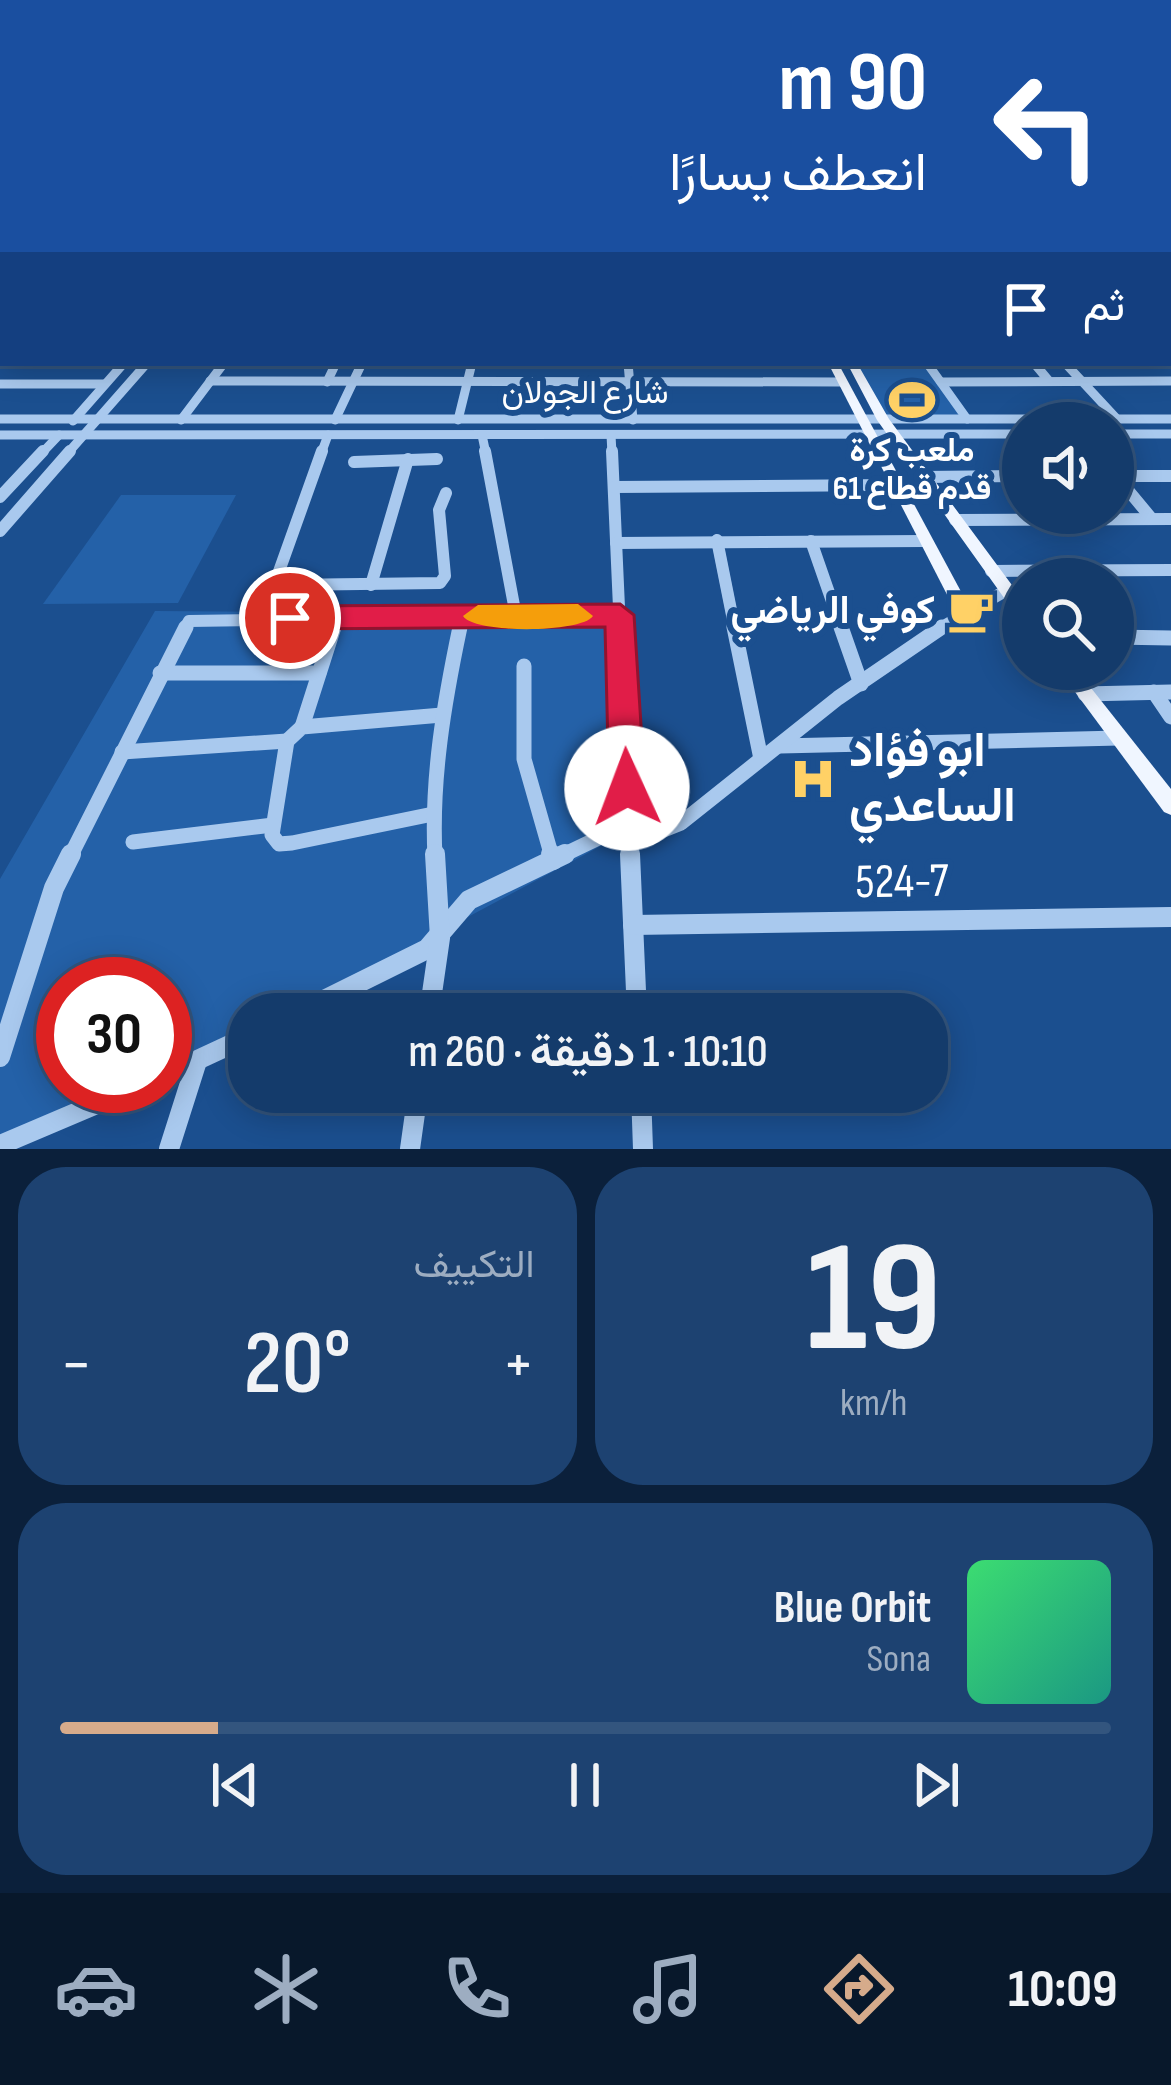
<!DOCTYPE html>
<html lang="ar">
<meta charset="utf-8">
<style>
:root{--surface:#143b6b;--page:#1d4271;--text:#f1f3f6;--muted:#9dadc1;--line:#33557e;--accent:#d6ab8b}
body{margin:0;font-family:"Sofia Sans Condensed",Vazirmatn,sans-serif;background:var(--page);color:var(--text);direction:rtl;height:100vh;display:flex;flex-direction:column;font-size:45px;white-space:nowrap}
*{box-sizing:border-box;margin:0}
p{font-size:39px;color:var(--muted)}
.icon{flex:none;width:66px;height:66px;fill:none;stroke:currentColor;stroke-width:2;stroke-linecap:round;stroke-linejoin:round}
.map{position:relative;height:1149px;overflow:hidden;direction:ltr}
.details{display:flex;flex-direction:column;gap:18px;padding:18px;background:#0b203b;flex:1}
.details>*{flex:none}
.guide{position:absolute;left:0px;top:0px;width:1173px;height:366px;box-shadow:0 6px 30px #0003,0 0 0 3px var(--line);direction:rtl;background:#1a4fa0;color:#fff;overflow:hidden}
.fabs{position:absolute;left:1002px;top:402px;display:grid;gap:24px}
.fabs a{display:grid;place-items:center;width:132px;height:132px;border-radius:50%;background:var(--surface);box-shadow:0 6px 30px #0003,0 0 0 3px var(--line);font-size:60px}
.speed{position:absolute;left:36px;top:957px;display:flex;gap:24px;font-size:60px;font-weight:700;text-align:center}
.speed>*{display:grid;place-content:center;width:156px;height:156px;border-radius:50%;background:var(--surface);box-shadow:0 6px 30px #0003,0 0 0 3px var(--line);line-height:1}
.speed .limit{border:18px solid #d22;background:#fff;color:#111}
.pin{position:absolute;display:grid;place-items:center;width:102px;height:102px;color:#fff;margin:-51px;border:6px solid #fff;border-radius:50%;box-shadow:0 3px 12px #0007}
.me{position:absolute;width:132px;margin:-66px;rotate:358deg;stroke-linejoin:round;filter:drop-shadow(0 0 9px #0008)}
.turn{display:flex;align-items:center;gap:42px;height:252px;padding:0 48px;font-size:54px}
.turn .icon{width:156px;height:156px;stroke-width:2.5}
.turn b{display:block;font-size:84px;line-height:102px}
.then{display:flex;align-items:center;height:114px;padding:0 48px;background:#0003;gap:24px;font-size:45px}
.big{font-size:90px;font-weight:600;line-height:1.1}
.details .card{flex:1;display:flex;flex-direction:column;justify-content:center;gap:18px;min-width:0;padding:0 42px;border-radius:48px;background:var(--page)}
.details .dial{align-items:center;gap:0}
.dial b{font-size:156px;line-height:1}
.song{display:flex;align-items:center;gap:36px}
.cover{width:144px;height:144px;border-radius:18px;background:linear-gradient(135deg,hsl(140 70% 55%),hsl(170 70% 35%))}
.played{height:12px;border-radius:6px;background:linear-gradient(90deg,var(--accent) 15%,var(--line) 15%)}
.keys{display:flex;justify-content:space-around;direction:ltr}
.heat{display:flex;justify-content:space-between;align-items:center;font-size:66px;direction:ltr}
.details .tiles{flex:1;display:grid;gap:18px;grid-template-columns:1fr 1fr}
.card:last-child{grid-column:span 2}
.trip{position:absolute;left:228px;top:993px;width:720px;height:120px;border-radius:48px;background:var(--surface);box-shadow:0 6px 30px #0003,0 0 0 3px var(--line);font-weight:600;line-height:120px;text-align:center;direction:rtl}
.tabs{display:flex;height:192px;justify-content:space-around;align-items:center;background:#08182b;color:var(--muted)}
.tabs .icon{width:84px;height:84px}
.tabs .on{color:var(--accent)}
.tabs b{font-size:54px;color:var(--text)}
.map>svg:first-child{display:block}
.green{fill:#2461a8}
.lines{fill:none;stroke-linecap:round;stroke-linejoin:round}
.minor-far3{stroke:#a9c9ee;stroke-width:9}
.minor-far2{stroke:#a9c9ee;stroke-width:12}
.minor-far1{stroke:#a9c9ee;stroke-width:15}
.minor{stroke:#a9c9ee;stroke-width:20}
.major{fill:#f0f6ff;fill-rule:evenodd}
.route{fill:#e11d48;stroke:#92132f;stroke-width:3}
.slow{fill:#f59e0b}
.labels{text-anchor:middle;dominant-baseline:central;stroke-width:12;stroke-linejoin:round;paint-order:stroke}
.far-street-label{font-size:33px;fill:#fff;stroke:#1b4f8f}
.far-poi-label{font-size:33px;font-weight:bold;fill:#fff;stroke:#1b4f8f}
.poi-label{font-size:39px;font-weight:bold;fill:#fff;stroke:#1b4f8f;text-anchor:end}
.near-poi-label{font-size:48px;font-weight:bold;fill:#fff;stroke:#1b4f8f;text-anchor:start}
.near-street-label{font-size:48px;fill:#fff;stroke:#1b4f8f}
</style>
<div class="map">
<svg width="1171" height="1149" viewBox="0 0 1171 1149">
<rect width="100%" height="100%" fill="#1b4f8f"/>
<g class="green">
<path d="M852 363H927L963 415 881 416Z"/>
<path d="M121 495H236L178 603 43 604Z"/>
<path d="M155 611 619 615 629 831 286 1014H249V1034L165 1073V984H63V1086H130L0 1135V879Z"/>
</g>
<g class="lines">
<g class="minor-far3">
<path d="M628 363 633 420"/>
<path d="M927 363 967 419"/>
<path d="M1034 363 1049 381"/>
<path d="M1065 363 1117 419"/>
<path d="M210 381 842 382"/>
<path d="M327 382 336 363"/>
<path d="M941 382 1171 381"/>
<path d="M0 384H104"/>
<path d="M0 419H1171"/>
<path d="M181 420 224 363"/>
<path d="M335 420 362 363"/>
<path d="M458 420 472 363"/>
<path d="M73 421 124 363"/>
<path d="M1113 434H1171"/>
<path d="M0 435 1023 434"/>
<path d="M482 435 486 454"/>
<path d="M611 435 612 454"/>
<path d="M41 454 59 435"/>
<path d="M67 454 147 363"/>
<path d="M321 454 328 435"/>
</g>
<g class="minor-far2">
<path d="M322 451 277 577 283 585 440 583 445 576 439 510 446 493"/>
<path d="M485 451 516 616"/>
<path d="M612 451 620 630"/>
<path d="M354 462 437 459"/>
<path d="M1113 472 1152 519"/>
<path d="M1114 476H1171"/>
<path d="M924 477 1023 476"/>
<path d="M614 487 894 485"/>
<path d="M0 497 43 451"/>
<path d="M955 520 1171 519"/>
<path d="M0 531 70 451"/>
<path d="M717 540 735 630"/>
<path d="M811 541 842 630"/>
<path d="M616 543 924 541"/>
<path d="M991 571 1171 570"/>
<path d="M371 585 408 459"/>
<path d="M184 630 189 621 619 615"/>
<path d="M333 630 337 617"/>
<path d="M459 630 462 617"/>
<path d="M937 630 1007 590"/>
</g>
<g class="minor-far1">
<path d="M620 627 630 857"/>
<path d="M734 627 761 759"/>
<path d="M841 627 861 684"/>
<path d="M1113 637 1171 638"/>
<path d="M524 666V759L552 857"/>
<path d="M160 673H319"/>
<path d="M1154 692 1171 717"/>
<path d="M1085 694 1171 692"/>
<path d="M302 727 334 627"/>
<path d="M780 746 1119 738"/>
<path d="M122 752 287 741"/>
<path d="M433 814 292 843 279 844 272 835 287 741 302 727 442 715"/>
<path d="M133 842 273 825"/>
<path d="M70 857 186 627"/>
<path d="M435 857C431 779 444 703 460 627"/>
<path d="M559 857 611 832 656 833 681 823 838 698 942 627"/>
</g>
<g class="minor">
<path d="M551 854 553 860"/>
<path d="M630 854 637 1014"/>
<path d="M633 925 1171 917"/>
<path d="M296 1014 427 949 469 900 565 854"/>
<path d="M429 1014 440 938 435 854"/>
<path d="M0 1057 54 888 71 854"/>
<path d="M165 1075 249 1036"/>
<path d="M641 1092 643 1149"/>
<path d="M0 1145 139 1086"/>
<path d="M169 1149 197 1061"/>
<path d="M410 1149 418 1092"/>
</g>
<g class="major">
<path d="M828 363H838L972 612 970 616H958Z"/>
<path d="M847 363H857L889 419 1023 600V618L1017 616 877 420Z"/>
<path d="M1058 669H1076L1171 789V815L1164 812Z"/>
</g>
</g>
<linearGradient id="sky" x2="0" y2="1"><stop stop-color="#0f2b4f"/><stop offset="0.45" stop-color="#39639b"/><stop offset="1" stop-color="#39639b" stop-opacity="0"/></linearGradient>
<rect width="1171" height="292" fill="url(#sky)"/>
<path class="route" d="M620 604 634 615 645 788 640 800 627 805 614 800 609 788 605 627 290 629 276 618 290 606Z"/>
<path class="slow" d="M578 604 593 616C582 633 474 634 463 616L478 605Z"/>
<defs>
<g id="stadium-bare" transform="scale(3.6)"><path d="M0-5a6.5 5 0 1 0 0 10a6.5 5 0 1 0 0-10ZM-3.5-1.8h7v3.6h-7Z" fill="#ffd166" stroke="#1b4f8f" stroke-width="2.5" paint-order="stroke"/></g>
<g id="cafe-bare" transform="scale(3.6)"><path d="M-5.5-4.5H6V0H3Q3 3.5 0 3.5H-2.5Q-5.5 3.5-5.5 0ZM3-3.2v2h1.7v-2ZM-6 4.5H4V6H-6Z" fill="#ffd166" stroke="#1b4f8f" stroke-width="2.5" paint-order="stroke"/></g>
<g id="hospital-bare" transform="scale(3.6)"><path d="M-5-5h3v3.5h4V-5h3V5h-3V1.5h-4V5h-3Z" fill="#ffd166" stroke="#1b4f8f" stroke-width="2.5" paint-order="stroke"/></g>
</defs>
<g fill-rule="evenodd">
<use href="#stadium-bare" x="912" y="400"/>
<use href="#cafe-bare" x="971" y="611"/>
<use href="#hospital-bare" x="813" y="779"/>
</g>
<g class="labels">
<g class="far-street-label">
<text x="585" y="393">شارع الجولان</text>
</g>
<g class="far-poi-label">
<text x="912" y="451">ملعب كرة<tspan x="912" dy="38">قدم قطاع 61</tspan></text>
</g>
<g class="poi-label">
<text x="935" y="611">كوفي الرياضي</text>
</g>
<g class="near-poi-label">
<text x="849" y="751">ابو فؤاد<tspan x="849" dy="55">الساعدي</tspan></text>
</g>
<g class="near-street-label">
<text transform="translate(902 882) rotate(-1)">524-7</text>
</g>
</g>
</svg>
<div class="fabs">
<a><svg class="icon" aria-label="sound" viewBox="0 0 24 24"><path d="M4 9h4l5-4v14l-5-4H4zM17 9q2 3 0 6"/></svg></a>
<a><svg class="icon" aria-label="search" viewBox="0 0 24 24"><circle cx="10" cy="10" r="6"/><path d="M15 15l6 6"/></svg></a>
</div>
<div class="speed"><div class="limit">30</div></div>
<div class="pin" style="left:290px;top:618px;background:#d93025"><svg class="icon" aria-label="arrive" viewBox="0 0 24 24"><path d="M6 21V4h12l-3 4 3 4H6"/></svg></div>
<svg class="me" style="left:627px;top:788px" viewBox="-20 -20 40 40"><circle r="19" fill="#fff"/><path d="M0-13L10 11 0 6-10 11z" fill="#e11d48"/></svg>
<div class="trip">10:10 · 1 دقيقة · 260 m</div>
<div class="guide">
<div class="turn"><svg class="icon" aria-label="left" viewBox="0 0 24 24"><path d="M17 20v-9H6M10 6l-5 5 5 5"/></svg><div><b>90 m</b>انعطف يسارًا</div></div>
<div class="then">ثم<svg class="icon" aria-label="arrive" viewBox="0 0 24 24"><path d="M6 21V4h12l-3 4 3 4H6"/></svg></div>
</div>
</div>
<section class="details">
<div class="tiles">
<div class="card dial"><b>19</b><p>km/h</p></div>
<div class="card"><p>التكييف</p>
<div class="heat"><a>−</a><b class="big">20°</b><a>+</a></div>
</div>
<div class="card">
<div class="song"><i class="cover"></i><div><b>Blue Orbit</b><p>Sona</p></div></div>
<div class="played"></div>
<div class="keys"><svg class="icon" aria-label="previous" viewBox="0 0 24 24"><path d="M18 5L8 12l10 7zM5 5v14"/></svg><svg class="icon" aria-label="pause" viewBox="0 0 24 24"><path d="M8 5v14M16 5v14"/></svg><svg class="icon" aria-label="next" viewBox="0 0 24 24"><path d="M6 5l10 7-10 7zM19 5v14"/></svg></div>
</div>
</div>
</section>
<nav class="tabs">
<b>10:09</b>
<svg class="icon on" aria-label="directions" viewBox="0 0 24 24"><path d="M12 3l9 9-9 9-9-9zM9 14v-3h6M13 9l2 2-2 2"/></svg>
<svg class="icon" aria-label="music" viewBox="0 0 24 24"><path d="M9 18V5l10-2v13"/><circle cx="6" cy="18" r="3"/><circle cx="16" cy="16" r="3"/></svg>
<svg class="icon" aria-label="phone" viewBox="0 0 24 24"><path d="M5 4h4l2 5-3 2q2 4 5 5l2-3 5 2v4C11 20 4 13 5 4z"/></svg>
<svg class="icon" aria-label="climate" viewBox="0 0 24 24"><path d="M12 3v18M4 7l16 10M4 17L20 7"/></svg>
<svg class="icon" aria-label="car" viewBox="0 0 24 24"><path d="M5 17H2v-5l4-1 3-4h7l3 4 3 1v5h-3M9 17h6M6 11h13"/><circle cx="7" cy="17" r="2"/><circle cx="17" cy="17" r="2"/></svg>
</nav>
